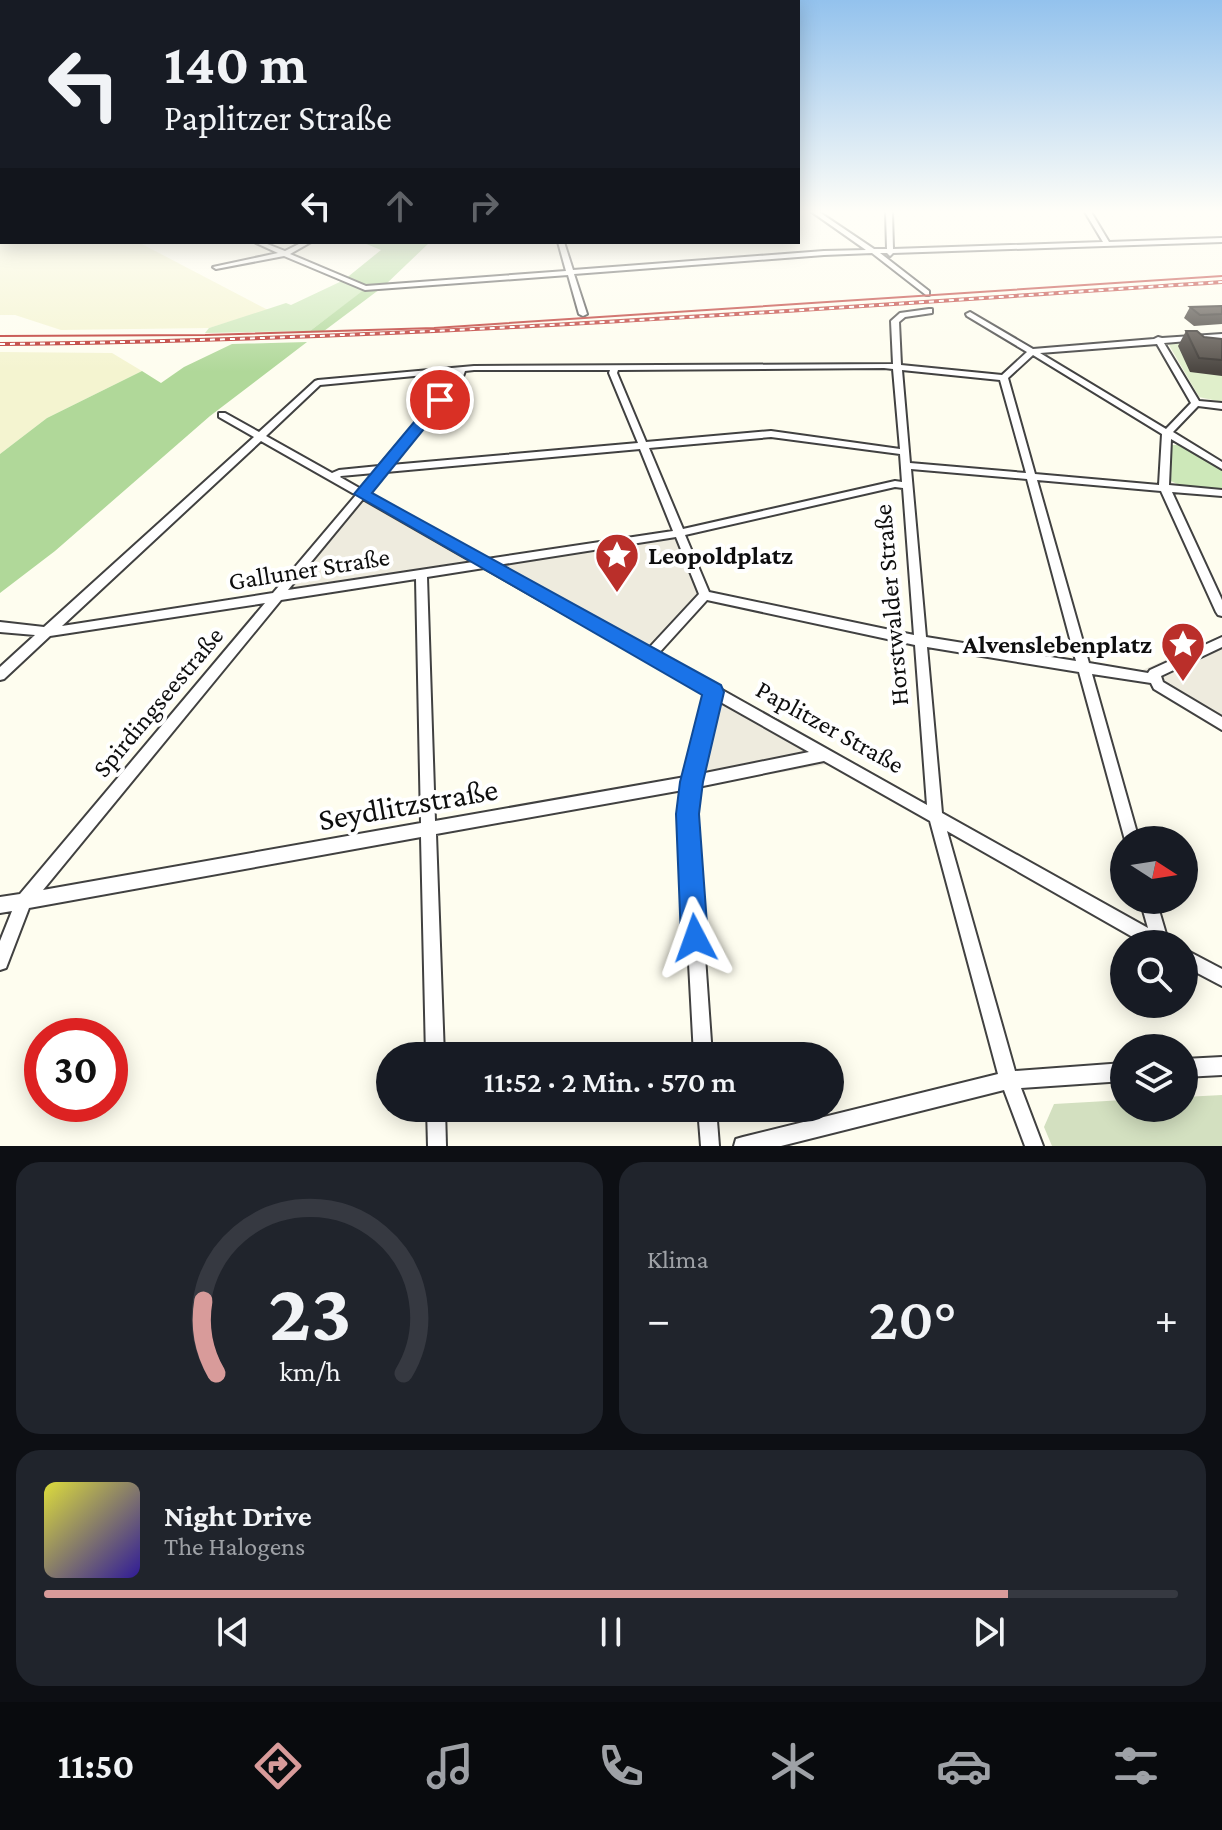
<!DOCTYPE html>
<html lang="de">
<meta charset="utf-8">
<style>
:root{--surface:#171b24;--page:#20242c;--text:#f1f3f6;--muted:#9ea1a6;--line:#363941;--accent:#d89b9a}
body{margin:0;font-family:"Crimson Pro",serif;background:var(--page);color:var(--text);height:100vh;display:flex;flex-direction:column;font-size:30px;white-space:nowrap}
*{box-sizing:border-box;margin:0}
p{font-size:26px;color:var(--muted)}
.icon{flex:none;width:44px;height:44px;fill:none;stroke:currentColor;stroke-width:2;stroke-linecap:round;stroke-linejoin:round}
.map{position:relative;height:1146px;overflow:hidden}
.details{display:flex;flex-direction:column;gap:16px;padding:16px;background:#0d0f14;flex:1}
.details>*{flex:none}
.guide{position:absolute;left:0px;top:0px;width:800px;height:244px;box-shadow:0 4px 20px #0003;background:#171b24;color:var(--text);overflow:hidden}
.needle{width:52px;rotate:102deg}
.fabs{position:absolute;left:1110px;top:826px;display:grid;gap:16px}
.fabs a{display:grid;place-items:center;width:88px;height:88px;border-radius:50%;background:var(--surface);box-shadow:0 4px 20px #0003;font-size:40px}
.speed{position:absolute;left:24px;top:1018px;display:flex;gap:16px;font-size:40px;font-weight:700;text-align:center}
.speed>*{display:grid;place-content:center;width:104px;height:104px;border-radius:50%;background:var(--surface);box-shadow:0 4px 20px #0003;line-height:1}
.speed .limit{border:12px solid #d22;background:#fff;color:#111}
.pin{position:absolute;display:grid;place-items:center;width:68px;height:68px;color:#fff;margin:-34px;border:4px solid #fff;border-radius:50%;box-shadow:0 2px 8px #0007}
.me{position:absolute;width:88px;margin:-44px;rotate:356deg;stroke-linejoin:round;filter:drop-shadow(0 0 6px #0008)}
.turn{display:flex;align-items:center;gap:28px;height:168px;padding:0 32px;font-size:36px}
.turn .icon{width:104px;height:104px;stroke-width:2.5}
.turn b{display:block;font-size:56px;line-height:68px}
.lanes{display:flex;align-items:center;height:76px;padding:0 32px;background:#0003;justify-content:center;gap:40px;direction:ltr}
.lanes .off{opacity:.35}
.big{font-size:60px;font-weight:600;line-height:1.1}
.details .widget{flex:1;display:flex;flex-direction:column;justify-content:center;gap:12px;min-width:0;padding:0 28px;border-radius:24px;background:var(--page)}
.details .dial{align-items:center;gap:0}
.dial svg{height:208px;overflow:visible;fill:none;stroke:var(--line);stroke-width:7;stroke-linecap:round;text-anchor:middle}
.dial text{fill:var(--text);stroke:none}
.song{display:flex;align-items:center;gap:24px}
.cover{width:96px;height:96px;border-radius:12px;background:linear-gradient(135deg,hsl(60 70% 55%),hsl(250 70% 35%))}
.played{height:8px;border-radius:4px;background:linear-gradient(90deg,var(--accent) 85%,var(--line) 85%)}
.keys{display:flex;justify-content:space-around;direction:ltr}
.heat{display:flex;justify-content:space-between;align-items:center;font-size:44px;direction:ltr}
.details .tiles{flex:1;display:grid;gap:16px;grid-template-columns:1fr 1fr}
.widget:last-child{grid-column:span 2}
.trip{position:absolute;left:376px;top:1042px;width:468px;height:80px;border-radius:40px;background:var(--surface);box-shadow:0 4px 20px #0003;font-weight:600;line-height:80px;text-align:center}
.menu{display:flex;height:128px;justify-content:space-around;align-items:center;background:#090b0e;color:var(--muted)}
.menu .icon{width:56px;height:56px}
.menu .active{color:var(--accent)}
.menu b{font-size:36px;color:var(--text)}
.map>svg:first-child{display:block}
.farmland{fill:#f4f4d0}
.green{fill:#cde8b9}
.forest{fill:#b0d899}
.cemetery{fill:#d3e0c0}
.pitch{fill:#e0efcb}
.plaza{fill:#eeebde}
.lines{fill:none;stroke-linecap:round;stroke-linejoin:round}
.street-casing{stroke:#414141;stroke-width:4}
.street{fill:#fff;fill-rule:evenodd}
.tram{stroke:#ba2f2a;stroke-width:2}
.rail-casing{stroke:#ba2f2a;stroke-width:4}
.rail{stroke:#fff;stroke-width:2;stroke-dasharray:5;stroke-linecap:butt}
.wall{fill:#4a4540}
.building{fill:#56504a;stroke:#3c3834;stroke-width:2}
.route{fill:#1a73e8;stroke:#114b97;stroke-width:2}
.labels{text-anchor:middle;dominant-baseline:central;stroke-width:8;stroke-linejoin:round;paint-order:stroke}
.poi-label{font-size:26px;font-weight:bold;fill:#0e0e0e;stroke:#fff;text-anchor:start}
.street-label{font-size:26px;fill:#0e0e0e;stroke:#fff}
.near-street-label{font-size:32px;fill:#0e0e0e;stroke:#fff}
</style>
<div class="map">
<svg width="1222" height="1146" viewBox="0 0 1222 1146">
<rect width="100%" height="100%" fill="#fefdef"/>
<g class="farmland">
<path d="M0 212 2 242H138L268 310 209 328 61 330 15 315H0Z"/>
<path d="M0 352 112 353 142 371 47 418 0 454Z"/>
</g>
<g class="green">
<path d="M344 280 366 289 310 331 205 333 209 328 286 303 291 305Z"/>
<path d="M1172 445H1182L1222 469V490L1179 485 1171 481Z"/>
</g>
<g class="forest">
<path d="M430 242 384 286 324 331H310L365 289 344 280 381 250 364 243Z"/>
<path d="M307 342 210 416 55 551 0 593V454L47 418 142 371 161 383 184 367 232 344Z"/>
</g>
<path class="cemetery" d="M1222 1095V1146H1052L1044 1127 1054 1104 1124 1100V1108H1184V1097Z"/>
<path class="pitch" d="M1219 340 1222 341V402L1199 397 1169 345 1173 342Z"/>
<g class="plaza">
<path d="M369 493 489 558 672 529 688 537 686 540 703 603 653 664 484 568 283 599 275 590 353 497Z"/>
<path d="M1222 635V730L1144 682 1140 671Z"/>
<path d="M721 689 823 746 817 757 829 764 692 788 688 776 684 777 704 693 714 698Z"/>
</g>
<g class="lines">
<g class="street-casing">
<g id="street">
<path d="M812 212H819L874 249H887L886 212H892L893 249 1103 242 1085 212H1091L1109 242 1222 238V242L893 253 890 256 887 253H880L929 291V295H926L872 253 824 255 574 274 587 314 583 316 579 314 568 275 365 290 284 256 216 269 213 267 278 253 254 242H262L285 251 303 242H311L290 254 366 286 566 271 558 242H564L573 270 824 251 866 250Z"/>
<path d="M929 309H932V313L905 317 899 322 901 365 1002 375 1027 352 967 316 966 314 970 312 1033 349 1154 339 1158 337 1162 338 1222 334V338L1164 343 1199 401 1222 403V409L1198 406 1173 432 1222 462V469L1171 439 1169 485 1222 490V496L1172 492 1222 600V616L1218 615 1216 612 1161 491 1037 480 1089 663 1148 673 1150 670 1222 637V647L1161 676 1163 682 1222 717V730L1154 689 1151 683 1092 674 1139 840H1125L1079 672 927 647 942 813 1148 928 1140 900H1156L1169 944H1145L947 831 1015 1071 1124 1063V1081L1021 1088 1043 1146H1025L1004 1090 781 1146H734L736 1139 743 1137 998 1074 930 821 824 761 698 787 695 814 712 1056H694L681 814 683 790 436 834 444 1056H426L421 837 29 908 6 968 0 970V941L12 911 0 913V897L20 894 265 603 50 636 4 679 0 680V667L35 635 0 632V622L44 627 254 437 219 417V413H225L259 432 315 381 318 380 474 366 893 364 891 321 900 313ZM1157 344 1191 403 1166 429 1040 353ZM1033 355 1162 434 1159 485 1035 474 1008 378ZM884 368 893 369 900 449 771 431 646 442 617 373 618 370ZM474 370H610L609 373 638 443 391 465 462 379 465 371ZM902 370 1000 380 1026 473 910 463ZM456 372 455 377 379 466 339 470 332 473 266 436 320 385ZM771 437 900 454 902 482 895 481 683 529 649 448ZM261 441 356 495 273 593 62 626ZM640 449 673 531 487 559 368 493 386 472ZM911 469 1027 479 1076 661 926 637ZM374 473 361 489 340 477 341 476ZM895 487 903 488 914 635 709 592 685 535ZM363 499 473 562 288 590ZM676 537 699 594 648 649 498 565ZM484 568 706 694 685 777 435 821 427 577ZM416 579 421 823 43 890 281 600ZM707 600 915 645 927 805 658 654ZM717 700 809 752 700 774Z"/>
<path d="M1184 949 1222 969V986L1184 966Z"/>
<path d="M1222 1057V1075L1184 1077V1059Z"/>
<path d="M427 1108H445L446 1146H428Z"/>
<path d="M698 1108H716L719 1146H701Z"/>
</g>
</g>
<use href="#street" class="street"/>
<path class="tram" d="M0 336 205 335 434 328 1222 276"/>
<g class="rail-casing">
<path id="rail" d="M0 344C408 340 815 309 1222 282"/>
</g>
<use href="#rail" class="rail"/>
</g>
<g class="wall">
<path d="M1222 306V324L1194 326 1184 318 1190 307Z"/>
<path d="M1186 331 1204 337 1222 339V376L1190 372 1178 346Z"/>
</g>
<g class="building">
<path d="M1222 306V314L1200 315 1190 307Z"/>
<path d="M1186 331H1197L1204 337 1222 339V360L1199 358Z"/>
</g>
<linearGradient id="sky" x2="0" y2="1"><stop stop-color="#93c2ed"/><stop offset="0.57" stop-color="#fffef8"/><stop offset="1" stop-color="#fffef8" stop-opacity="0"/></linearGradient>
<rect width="1222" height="372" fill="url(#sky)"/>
<path class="route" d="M440 396 447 400 445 403 372 493 721 685 724 692 703 782 699 814 708 938 704 948 695 952 685 948 681 938 676 814 680 782 702 695 354 494 435 397Z"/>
<defs>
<g id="sight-pin" transform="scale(2.3)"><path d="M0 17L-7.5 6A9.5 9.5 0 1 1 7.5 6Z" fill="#ba2f2a" stroke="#fff"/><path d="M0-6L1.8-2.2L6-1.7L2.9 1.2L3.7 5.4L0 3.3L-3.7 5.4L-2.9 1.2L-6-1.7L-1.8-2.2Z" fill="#fff"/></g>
</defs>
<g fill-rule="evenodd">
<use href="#sight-pin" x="617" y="555"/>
<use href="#sight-pin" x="1183" y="644"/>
</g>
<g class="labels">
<g class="poi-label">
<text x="648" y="555">Leopoldplatz</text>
<text x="1152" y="644" text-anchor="end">Alvenslebenplatz</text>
</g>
<g class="street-label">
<text transform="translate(309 569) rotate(-9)">Galluner Straße</text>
<text transform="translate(891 605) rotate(-95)">Horstwalder Straße</text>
<text transform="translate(158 702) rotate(-50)">Spirdingseestraße</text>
<text transform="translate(830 727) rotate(29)">Paplitzer Straße</text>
</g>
<g class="near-street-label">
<text transform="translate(408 804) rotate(-10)">Seydlitzstraße</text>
</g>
</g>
</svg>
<div class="fabs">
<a><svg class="needle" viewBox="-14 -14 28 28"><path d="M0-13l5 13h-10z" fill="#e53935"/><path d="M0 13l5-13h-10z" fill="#9ea1a6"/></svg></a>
<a><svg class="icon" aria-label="search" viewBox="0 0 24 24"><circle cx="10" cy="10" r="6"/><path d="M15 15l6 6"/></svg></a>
<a><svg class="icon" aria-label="layers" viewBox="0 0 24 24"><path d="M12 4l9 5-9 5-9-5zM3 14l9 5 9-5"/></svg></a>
</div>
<div class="speed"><div class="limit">30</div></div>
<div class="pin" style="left:440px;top:400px;background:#d93025"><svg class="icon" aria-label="arrive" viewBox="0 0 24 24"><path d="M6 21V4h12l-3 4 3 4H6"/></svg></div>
<svg class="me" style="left:695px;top:938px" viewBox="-20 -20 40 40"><path d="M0-17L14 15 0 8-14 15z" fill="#1a73e8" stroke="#fff" stroke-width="4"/></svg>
<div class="trip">11:52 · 2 Min. · 570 m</div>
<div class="guide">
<div class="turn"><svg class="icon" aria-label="left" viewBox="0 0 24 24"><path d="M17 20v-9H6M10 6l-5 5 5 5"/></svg><div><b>140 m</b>Paplitzer Straße</div></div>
<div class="lanes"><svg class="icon" aria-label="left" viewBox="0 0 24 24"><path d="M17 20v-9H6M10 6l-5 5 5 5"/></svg><svg class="icon off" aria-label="ahead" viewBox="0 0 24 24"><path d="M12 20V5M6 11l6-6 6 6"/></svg><svg class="icon off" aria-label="right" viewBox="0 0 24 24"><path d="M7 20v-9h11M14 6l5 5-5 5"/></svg></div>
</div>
</div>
<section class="details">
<div class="tiles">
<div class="widget dial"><svg viewBox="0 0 100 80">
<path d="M14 69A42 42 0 1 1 86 69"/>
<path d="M14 69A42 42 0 0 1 9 41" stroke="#d89b9a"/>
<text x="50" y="56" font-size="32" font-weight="700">23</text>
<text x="50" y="72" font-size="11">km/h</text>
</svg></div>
<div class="widget"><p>Klima</p>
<div class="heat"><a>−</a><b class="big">20°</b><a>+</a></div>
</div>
<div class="widget">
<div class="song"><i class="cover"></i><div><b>Night Drive</b><p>The Halogens</p></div></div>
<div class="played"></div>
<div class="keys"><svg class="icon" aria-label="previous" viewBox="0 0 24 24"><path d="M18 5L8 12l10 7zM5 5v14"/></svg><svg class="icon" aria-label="pause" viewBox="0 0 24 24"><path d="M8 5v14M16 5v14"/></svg><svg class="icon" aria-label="next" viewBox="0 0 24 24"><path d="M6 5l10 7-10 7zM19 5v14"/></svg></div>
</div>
</div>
</section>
<nav class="menu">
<b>11:50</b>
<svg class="icon active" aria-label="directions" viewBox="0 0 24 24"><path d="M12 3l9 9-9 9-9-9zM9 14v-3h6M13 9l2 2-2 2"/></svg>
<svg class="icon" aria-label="music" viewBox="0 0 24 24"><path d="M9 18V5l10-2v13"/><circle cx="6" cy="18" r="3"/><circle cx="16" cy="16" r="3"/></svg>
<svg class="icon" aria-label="phone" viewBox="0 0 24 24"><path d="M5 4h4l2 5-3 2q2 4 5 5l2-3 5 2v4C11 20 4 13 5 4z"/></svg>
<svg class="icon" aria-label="climate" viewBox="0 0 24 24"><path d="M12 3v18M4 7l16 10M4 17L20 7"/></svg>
<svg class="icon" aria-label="car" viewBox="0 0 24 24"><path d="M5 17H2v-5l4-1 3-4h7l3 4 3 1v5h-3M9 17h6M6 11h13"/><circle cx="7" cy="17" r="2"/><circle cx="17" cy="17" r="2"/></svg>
<svg class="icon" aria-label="filters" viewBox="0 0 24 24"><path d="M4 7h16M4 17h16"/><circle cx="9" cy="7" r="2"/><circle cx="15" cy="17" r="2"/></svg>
</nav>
